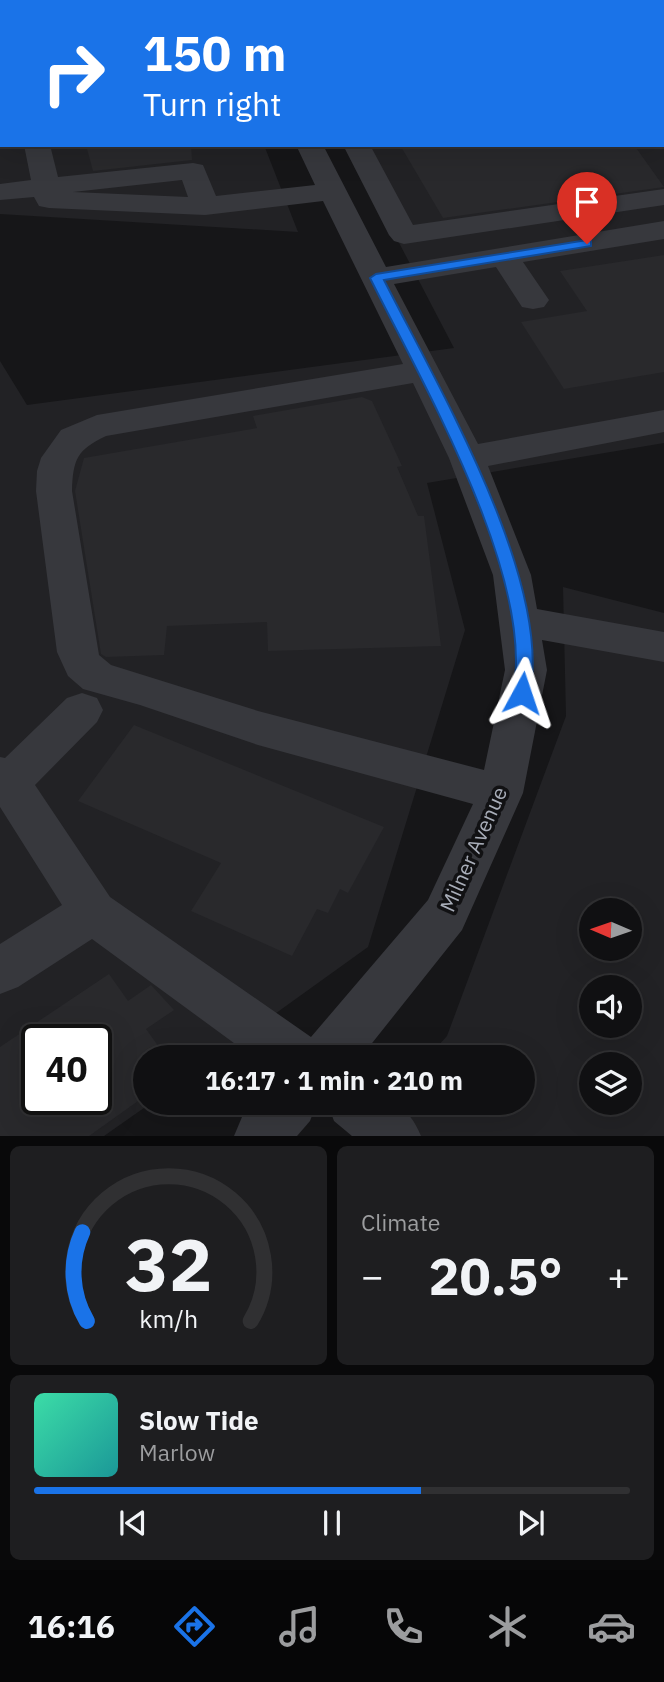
<!DOCTYPE html>
<meta charset="utf-8">
<style>
:root{--surface:#101012;--page:#1e1e20;--text:#f1f3f6;--muted:#9c9d9f;--line:#303032;--accent:#1a73e8}
body{margin:0;font-family:"IBM Plex Sans",sans-serif;background:var(--page);color:var(--text);height:100vh;display:flex;flex-direction:column;font-size:26px;white-space:nowrap}
*{box-sizing:border-box;margin:0}
p{font-size:23px;color:var(--muted)}
.icon{flex:none;width:38px;height:38px;fill:none;stroke:currentColor;stroke-width:2;stroke-linecap:round;stroke-linejoin:round}
.map{position:relative;height:1136px;overflow:hidden}
.drawer{display:flex;flex-direction:column;gap:10px;padding:10px;background:#09090a;flex:1}
.drawer>*{flex:none}
.hud{position:absolute;left:0px;top:0px;width:665px;height:147px;box-shadow:0 7px 28px #0002,0 0 0 2px var(--line);background:#1a73e8;color:#fff;overflow:hidden}
.needle{width:46px;rotate:272deg}
.buttons{position:absolute;left:579px;top:898px;display:grid;gap:14px}
.buttons a{display:grid;place-items:center;width:63px;height:63px;border-radius:50%;background:var(--surface);box-shadow:0 7px 28px #0002,0 0 0 2px var(--line);font-size:35px}
.speed{position:absolute;left:21px;top:1024px;display:flex;gap:14px;font-size:35px;font-weight:700;text-align:center}
.speed>*{display:grid;place-content:center;width:91px;height:91px;border-radius:50%;background:var(--surface);box-shadow:0 7px 28px #0002,0 0 0 2px var(--line);line-height:1}
.speed .limit{border:4px solid #111;border-radius:10px;background:#fff;color:#111}
.pin{position:absolute;display:grid;place-items:center;width:60px;height:60px;color:#fff;margin:-72px -30px;border-radius:50% 50% 50% 0;rotate:-45deg;box-shadow:0 0 7px #0007}
.pin .icon{rotate:45deg}
.me{position:absolute;width:77px;margin:-38px;rotate:5deg;stroke-linejoin:round;filter:drop-shadow(0 0 5px #0008)}
.turn{display:flex;align-items:center;gap:24px;height:147px;padding:0 28px;font-size:32px}
.turn .icon{width:91px;height:91px;stroke-width:2.5}
.turn b{display:block;font-size:49px;line-height:60px}
.big{font-size:52px;font-weight:700;line-height:1.1}
.drawer .widget{flex:1;display:flex;flex-direction:column;justify-content:center;gap:10px;min-width:0;padding:0 24px;border-radius:10px;background:var(--page)}
.drawer .dial{align-items:center;gap:0}
.dial svg{height:182px;overflow:visible;fill:none;stroke:var(--line);stroke-width:7;stroke-linecap:round;text-anchor:middle}
.dial text{fill:var(--text);stroke:none}
.song{display:flex;align-items:center;gap:21px}
.cover{width:84px;height:84px;border-radius:10px;background:linear-gradient(135deg,hsl(160 70% 55%),hsl(180 70% 35%))}
.played{height:7px;border-radius:4px;background:linear-gradient(90deg,var(--accent) 65%,var(--line) 65%)}
.keys{display:flex;justify-content:space-around;direction:ltr}
.heat{display:flex;justify-content:space-between;align-items:center;font-size:38px;direction:ltr}
.drawer .tiles{flex:1;display:grid;gap:10px;grid-template-columns:1fr 1fr}
.widget:last-child{grid-column:span 2}
.trip{position:absolute;left:133px;top:1045px;width:402px;height:70px;border-radius:35px;background:var(--surface);box-shadow:0 7px 28px #0002,0 0 0 2px var(--line);font-weight:700;line-height:70px;text-align:center}
.tab-bar{display:flex;height:112px;justify-content:space-around;align-items:center;background:#060607;color:var(--muted)}
.tab-bar .icon{width:49px;height:49px}
.tab-bar .selected{color:var(--accent)}
.tab-bar b{font-size:32px;color:var(--text)}
.map>svg:first-child{display:block}
.built{fill:#222225;fill-rule:evenodd}
.building{fill:#29292c;fill-rule:evenodd}
.lines{fill:none;stroke-linecap:round;stroke-linejoin:round}
.minor{fill:#37383d;fill-rule:evenodd}
.route{fill:#1a73e8;stroke:#114b97;stroke-width:2}
.labels{text-anchor:middle;dominant-baseline:central;stroke-width:7;stroke-linejoin:round;paint-order:stroke}
.street-label{font-size:21px;fill:#a8adb8;stroke:#111113}
</style>
<div class="map">
<svg width="664" height="1136" viewBox="0 0 664 1136">
<rect width="100%" height="100%" fill="#161618"/>
<g class="built">
<path d="M0 0H193L195 2H2V145H264L298 232 0 214Z"/>
<path d="M664 49V443L427 483 465 630 368 947 215 1057H145V1102L151 1103 104 1136H0V361L27 405 454 348 348 145H663ZM37 1040H96V1099H37Z"/>
<path d="M563 587 664 613V1136H357L387 1103 523 1102V1057H428L447 1036 566 716ZM592 910H630V948H592ZM592 987H630V1026H592ZM592 1064H630V1102H592Z"/>
</g>
<g class="building">
<path d="M86 145H191L192 160 93 171Z"/>
<path d="M400 145H634L664 187 443 218Z"/>
<path d="M664 255V372L564 389 521 322 587 311 560 271Z"/>
<path d="M362 397 372 401 402 466 397 467 418 516H424L441 646 268 651 267 622 167 626 164 655 106 657 101 654 75 491 84 458 257 428 253 416Z"/>
<path d="M134 725 384 827 348 893 340 889 328 913 317 909 292 956 191 911 221 863 78 801Z"/>
<path d="M109 974 128 1001 151 985 174 1010 146 1029 166 1057H145V1096L89 1136H0V1047ZM37 1040H96V1099H37Z"/>
</g>
<g class="lines">
<g class="minor">
<path d="M223 0H245L246 2H223Z"/>
<rect x="267" y="0" width="22" height="2"/>
<path d="M481 0H505L506 2H482Z"/>
<rect x="0" y="65" width="2" height="14"/>
<rect x="663" y="78" width="1" height="16"/>
<path d="M24 145H50L58 177 193 163 203 165 216 196 315 185 296 145H323L386 267 664 221V239L523 262 549 300 544 307 533 309 522 307 496 267 394 284 478 444 664 410V432L488 466 531 575 537 609 664 632V662L542 640 547 670 523 793 462 930 361 1057H253L92 939 18 987 0 994V944L62 905 0 807V757L5 758 67 698 82 693 97 698 103 710 97 722 35 785 110 897 311 1037 428 900 473 804 258 745 140 705 83 689 68 676 57 652 36 491 37 471 41 458 61 430 97 415 403 364 323 201 205 215 49 208 39 206 34 197 0 200V184L31 180ZM182 180 188 197 73 192ZM413 383 449 458 493 575 505 670 484 770 258 711 111 665 99 655 72 491C73 459 77 450 106 436Z"/>
<path d="M343 145H370L413 225 664 189V205L404 244 394 241 389 235Z"/>
<path d="M255 1102H317L310 1121 297 1136H234L242 1117Z"/>
<path d="M327 1102C370 1102 402 1089 421 1136H352L334 1121Z"/>
</g>
</g>
<path class="route" d="M587 240 591 241V246L384 280C436 383 552 579 530 693L522 699 513 693C536 578 421 381 370 278L376 274Z"/>
<g class="labels">
<g class="street-label">
<text transform="translate(473 849) rotate(-66)">Milner Avenue</text>
</g>
</g>
</svg>
<div class="buttons">
<a><svg class="needle" viewBox="-14 -14 28 28"><path d="M0-13l5 13h-10z" fill="#e53935"/><path d="M0 13l5-13h-10z" fill="#9c9d9f"/></svg></a>
<a><svg class="icon" aria-label="sound" viewBox="0 0 24 24"><path d="M4 9h4l5-4v14l-5-4H4zM17 9q2 3 0 6"/></svg></a>
<a><svg class="icon" aria-label="layers" viewBox="0 0 24 24"><path d="M12 4l9 5-9 5-9-5zM3 14l9 5 9-5"/></svg></a>
</div>
<div class="speed"><div class="limit">40</div></div>
<div class="pin" style="left:587px;top:244px;background:#d93025"><svg class="icon" aria-label="arrive" viewBox="0 0 24 24"><path d="M6 21V4h12l-3 4 3 4H6"/></svg></div>
<svg class="me" style="left:522px;top:693px" viewBox="-20 -20 40 40"><path d="M0-17L14 15 0 8-14 15z" fill="#1a73e8" stroke="#fff" stroke-width="4"/></svg>
<div class="trip">16:17 · 1 min · 210 m</div>
<div class="hud">
<div class="turn"><svg class="icon" aria-label="right" viewBox="0 0 24 24"><path d="M7 20v-9h11M14 6l5 5-5 5"/></svg><div><b>150 m</b>Turn right</div></div>
</div>
</div>
<section class="drawer">
<div class="tiles">
<div class="widget dial"><svg viewBox="0 0 100 80">
<path d="M14 69A42 42 0 1 1 86 69"/>
<path d="M14 69A42 42 0 0 1 12 30" stroke="#1a73e8"/>
<text x="50" y="56" font-size="32" font-weight="700">32</text>
<text x="50" y="72" font-size="11">km/h</text>
</svg></div>
<div class="widget"><p>Climate</p>
<div class="heat"><a>−</a><b class="big">20.5°</b><a>+</a></div>
</div>
<div class="widget">
<div class="song"><i class="cover"></i><div><b>Slow Tide</b><p>Marlow</p></div></div>
<div class="played"></div>
<div class="keys"><svg class="icon" aria-label="previous" viewBox="0 0 24 24"><path d="M18 5L8 12l10 7zM5 5v14"/></svg><svg class="icon" aria-label="pause" viewBox="0 0 24 24"><path d="M8 5v14M16 5v14"/></svg><svg class="icon" aria-label="next" viewBox="0 0 24 24"><path d="M6 5l10 7-10 7zM19 5v14"/></svg></div>
</div>
</div>
</section>
<nav class="tab-bar">
<b>16:16</b>
<svg class="icon selected" aria-label="directions" viewBox="0 0 24 24"><path d="M12 3l9 9-9 9-9-9zM9 14v-3h6M13 9l2 2-2 2"/></svg>
<svg class="icon" aria-label="music" viewBox="0 0 24 24"><path d="M9 18V5l10-2v13"/><circle cx="6" cy="18" r="3"/><circle cx="16" cy="16" r="3"/></svg>
<svg class="icon" aria-label="phone" viewBox="0 0 24 24"><path d="M5 4h4l2 5-3 2q2 4 5 5l2-3 5 2v4C11 20 4 13 5 4z"/></svg>
<svg class="icon" aria-label="climate" viewBox="0 0 24 24"><path d="M12 3v18M4 7l16 10M4 17L20 7"/></svg>
<svg class="icon" aria-label="car" viewBox="0 0 24 24"><path d="M5 17H2v-5l4-1 3-4h7l3 4 3 1v5h-3M9 17h6M6 11h13"/><circle cx="7" cy="17" r="2"/><circle cx="17" cy="17" r="2"/></svg>
</nav>
